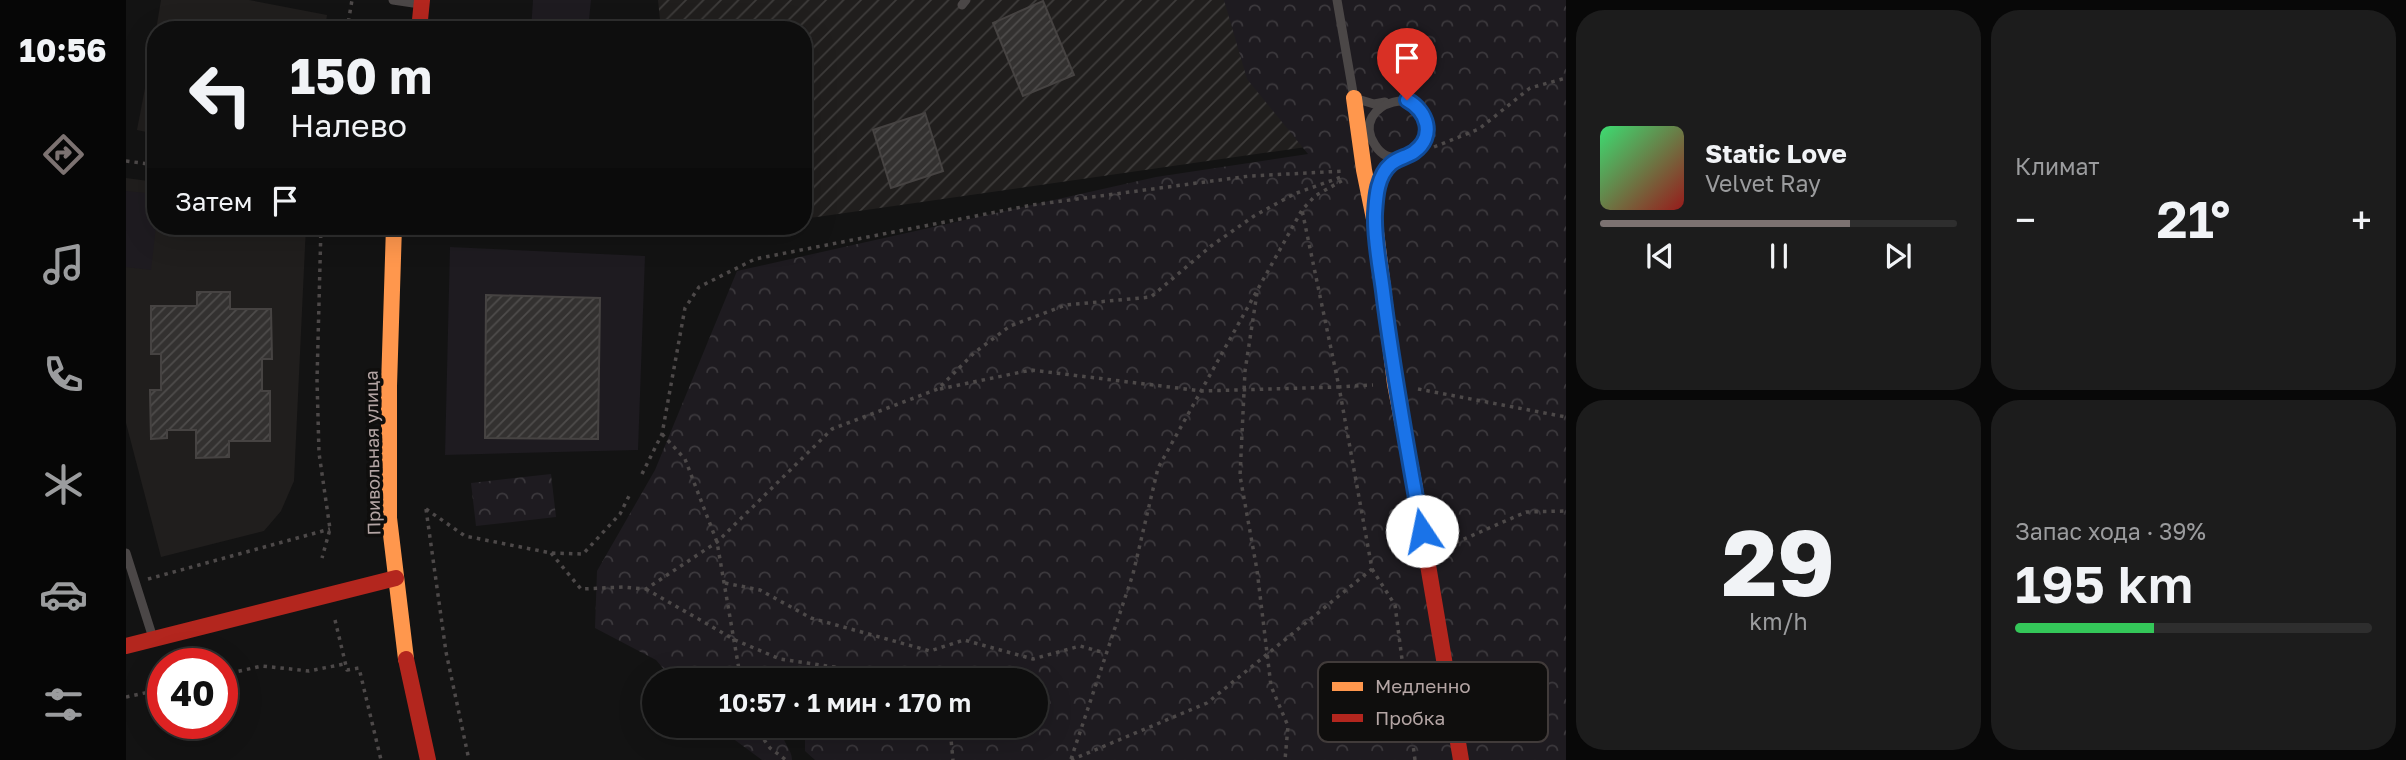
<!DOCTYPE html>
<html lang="ru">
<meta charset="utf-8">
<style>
:root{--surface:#0e0e0e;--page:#1c1c1c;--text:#f1f3f6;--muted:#9b9c9e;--line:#2e2e2e;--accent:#7c7271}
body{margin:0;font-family:"Golos Text",sans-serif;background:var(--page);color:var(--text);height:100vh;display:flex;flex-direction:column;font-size:26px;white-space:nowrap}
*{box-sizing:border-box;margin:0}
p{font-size:23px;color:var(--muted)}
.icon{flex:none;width:38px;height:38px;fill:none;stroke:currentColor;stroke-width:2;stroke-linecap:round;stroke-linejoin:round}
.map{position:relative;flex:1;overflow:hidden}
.sheet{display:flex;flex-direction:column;gap:10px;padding:10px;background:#080808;width:840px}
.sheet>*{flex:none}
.banner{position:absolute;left:21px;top:21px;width:665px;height:214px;border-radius:28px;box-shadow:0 7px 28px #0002,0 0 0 2px var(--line);background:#0e0e0e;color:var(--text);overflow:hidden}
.speed{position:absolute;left:21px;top:648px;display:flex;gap:14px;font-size:35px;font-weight:700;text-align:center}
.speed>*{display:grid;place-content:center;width:91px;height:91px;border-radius:50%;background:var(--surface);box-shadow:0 7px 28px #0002,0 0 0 2px var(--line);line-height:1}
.speed .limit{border:10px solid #d22;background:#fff;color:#111}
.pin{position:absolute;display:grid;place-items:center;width:60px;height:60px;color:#fff;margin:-72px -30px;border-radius:50% 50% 50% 0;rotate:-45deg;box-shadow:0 0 7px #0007}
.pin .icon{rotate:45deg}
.me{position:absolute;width:77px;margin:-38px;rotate:349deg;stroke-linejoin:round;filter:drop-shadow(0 0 5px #0008)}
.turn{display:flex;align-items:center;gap:24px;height:147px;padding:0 28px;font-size:32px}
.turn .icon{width:91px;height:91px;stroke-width:2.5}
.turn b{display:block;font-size:49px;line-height:60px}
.then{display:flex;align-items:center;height:66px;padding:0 28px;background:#0003;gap:14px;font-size:26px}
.big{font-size:52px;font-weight:600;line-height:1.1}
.sheet .tile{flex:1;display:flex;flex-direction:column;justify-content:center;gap:10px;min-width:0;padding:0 24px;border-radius:28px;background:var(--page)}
.sheet .dial{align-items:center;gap:0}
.dial b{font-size:91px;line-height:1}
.song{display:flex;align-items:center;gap:21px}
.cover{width:84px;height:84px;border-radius:10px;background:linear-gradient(135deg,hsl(140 70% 55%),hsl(0 70% 35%))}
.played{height:7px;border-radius:4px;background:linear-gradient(90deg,var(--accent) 70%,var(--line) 70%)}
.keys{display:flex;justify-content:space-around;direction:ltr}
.heat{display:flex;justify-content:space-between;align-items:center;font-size:38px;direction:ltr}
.charge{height:10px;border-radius:5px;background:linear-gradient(90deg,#34c759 39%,var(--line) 0)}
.sheet .tiles{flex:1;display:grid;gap:10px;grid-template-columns:repeat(2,1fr)}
.trip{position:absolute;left:516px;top:668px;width:406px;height:70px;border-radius:35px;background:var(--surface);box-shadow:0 7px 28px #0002,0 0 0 2px var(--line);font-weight:600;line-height:70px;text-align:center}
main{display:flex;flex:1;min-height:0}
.menu{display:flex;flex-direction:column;width:126px;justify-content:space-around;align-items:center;background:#060606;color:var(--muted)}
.menu .icon{width:49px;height:49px}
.menu .current{color:var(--accent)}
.menu b{font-size:32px;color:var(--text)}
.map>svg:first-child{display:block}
.built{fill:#201e1d}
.industrial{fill:url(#industrial-furrows)}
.grass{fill:#1e1b20}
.forest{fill:url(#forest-crowns)}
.building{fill:url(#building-hatch);stroke:#464342;stroke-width:2}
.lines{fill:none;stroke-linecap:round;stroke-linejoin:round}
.path{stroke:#4d4949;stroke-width:3.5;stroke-dasharray:3.5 5;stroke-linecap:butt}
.lane{stroke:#4b4747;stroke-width:9}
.slow{stroke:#ff974d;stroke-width:16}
.jam{stroke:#b3261e;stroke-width:16}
.route-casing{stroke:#114b97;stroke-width:18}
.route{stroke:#1a73e8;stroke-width:12}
.labels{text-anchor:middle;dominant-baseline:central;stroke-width:7;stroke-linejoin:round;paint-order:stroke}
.street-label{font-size:18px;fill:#b4a5a4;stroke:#0f0e0d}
.key{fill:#0f0e0d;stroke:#413b3a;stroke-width:2}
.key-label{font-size:19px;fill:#b4a5a4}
</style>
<main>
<nav class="menu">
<b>10:56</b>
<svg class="icon current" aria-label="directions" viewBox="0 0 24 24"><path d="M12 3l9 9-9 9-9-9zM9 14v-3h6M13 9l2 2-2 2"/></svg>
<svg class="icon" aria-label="music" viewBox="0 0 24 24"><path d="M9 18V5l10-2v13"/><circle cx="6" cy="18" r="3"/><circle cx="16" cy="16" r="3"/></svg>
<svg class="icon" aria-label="phone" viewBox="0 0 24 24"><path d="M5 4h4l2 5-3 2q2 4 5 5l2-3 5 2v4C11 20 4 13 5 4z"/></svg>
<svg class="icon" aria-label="climate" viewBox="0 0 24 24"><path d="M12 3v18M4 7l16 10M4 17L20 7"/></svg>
<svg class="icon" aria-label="car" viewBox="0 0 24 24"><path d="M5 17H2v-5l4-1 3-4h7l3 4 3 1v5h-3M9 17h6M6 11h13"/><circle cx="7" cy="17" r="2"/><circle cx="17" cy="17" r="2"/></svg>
<svg class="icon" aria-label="filters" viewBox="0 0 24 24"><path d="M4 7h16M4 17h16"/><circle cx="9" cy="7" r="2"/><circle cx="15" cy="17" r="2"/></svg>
</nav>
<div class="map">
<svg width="1440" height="760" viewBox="0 0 1440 760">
<defs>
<pattern id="industrial-furrows" width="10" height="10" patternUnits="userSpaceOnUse" patternTransform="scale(1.75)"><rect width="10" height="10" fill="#201e1d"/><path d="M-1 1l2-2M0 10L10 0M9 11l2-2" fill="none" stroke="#3e3c3b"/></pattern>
<pattern id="forest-crowns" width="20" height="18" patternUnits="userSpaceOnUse" patternTransform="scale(1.75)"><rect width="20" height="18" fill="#1e1b20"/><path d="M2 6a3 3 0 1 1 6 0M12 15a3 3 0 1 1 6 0" fill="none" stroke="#3c393d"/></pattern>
<pattern id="building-hatch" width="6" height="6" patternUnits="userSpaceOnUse" patternTransform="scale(1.75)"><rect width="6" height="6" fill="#333130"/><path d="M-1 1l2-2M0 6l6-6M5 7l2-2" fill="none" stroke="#4e4c4b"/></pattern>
</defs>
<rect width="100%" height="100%" fill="#131313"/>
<g class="built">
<path d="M35 0H123L201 15 199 30H30Z"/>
<path d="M30 30V134L11 130Z"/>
<path d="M0 178 30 182V226H180L168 481 155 511 138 531 35 557 0 423Z"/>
</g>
<g class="industrial">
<path d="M532 0H1440L1187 146 677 219V30H535Z"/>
<path d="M554 226H632L555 237Z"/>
</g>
<g class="grass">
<path d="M407 0H465L462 30H405Z"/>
<path d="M0 191 30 194V226L25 270 0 267Z"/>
<path d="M324 247 519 256 512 450 319 455Z"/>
</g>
<g class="forest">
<path d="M1098 0H1440V760H689L679 751V726H910V681H548L530 660 469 628 471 571 529 470 611 271 1030 177 1182 154 1121 79Z"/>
<path d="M425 474 430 517 350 526 345 483Z"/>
<path d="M590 726H659L656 730C656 743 666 749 666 760H636Z"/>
</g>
<g class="building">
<path d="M917 1 948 75 897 96 867 23Z"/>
<path d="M799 113 817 171 765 188 747 130Z"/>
<path d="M71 292H104V309H145L146 359H136V391H144V441H103V457L70 458V430H41V438L25 439 24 390H35V354H25V306H71Z"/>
<path d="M360 295 474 298 472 439 359 438Z"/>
</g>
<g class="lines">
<g class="path">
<path d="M221 30 226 0"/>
<path d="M1308 147 1353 129 1404 88 1440 78"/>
<path d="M0 161 30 165"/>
<path d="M195 226 191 380 193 453 204 529 196 558"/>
<path d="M1131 293 1119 371 1114 476 1131 570 1145 686 1162 726 1159 760"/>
<path d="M814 389 905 370 1076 391 1213 387 1176 210"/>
<path d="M1292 389 1440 417"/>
<path d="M536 434 559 459 591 542 615 681"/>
<path d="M516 474 536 434 559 308 573 287 629 259 906 205 1124 176 1219 171"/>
<path d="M300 509 320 652 343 760"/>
<path d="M300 509 339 536 425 553 457 554 494 514 504 494"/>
<path d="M1322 546 1400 512 1440 511"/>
<path d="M425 553 455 589 497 587 520 589 591 542 706 429 812 389 848 353 884 326 940 305 1025 297 1085 246 1128 216 1168 194 1218 176"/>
<path d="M1246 569 1269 605 1289 760"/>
<path d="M22 579 204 529"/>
<path d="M599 583 634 590 685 618 804 651 838 640 907 659 954 646 979 653"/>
<path d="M520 589 609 640 654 659 754 674 767 681"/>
<path d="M209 620 221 670 233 668 255 760"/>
<path d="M96 675 136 666 183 671 218 664"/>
<path d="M0 697 37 689"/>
<path d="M628 726 644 748 660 760"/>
<path d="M821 726 824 729 827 760"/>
<path d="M945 759 1007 574 1032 468 1176 210 1189 196 1217 180"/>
<path d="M945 760 1081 703 1246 569 1213 387 1247 385"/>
</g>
<g class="lane">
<path d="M267 0 294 4"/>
<path d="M1211 0 1228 98 1248 104 1259 102"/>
<path d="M836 5 840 0"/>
<path d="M1251 191C1254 182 1258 170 1266 163 1279 153 1297 152 1300 133 1309 78 1220 102 1249 145 1256 156 1263 158 1276 158"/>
<path d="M0 553 27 638"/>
</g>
<g class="slow">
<path d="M1228 98 1238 170 1249 224 1269 384 1289 488"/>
<path d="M268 226 263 386V518L280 659"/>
</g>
<g class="jam">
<path d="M293 30 296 0"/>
<path d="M1289 488 1335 760"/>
<path d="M0 646 270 578"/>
<path d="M280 659 302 760"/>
</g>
</g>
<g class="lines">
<g class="route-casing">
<path id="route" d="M1281 100C1301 111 1310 136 1288 152 1281 157 1272 158 1265 164 1251 176 1250 197 1249 214 1248 242 1255 271 1258 299 1268 377 1282 454 1296 531"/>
</g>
<use href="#route" class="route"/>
</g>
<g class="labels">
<g class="street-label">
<text transform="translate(246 453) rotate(-91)">Привольная улица</text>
</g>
</g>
<rect x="1192" y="662" width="230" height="80" rx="10" class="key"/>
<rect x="1206" y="682" width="31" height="9" fill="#ff974d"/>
<rect x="1206" y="714" width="31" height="8" fill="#b3261e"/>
<g class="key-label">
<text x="1249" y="693">Медленно</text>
<text x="1249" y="725">Пробка</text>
</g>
</svg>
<div class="speed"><div class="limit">40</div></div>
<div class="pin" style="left:1281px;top:100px;background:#d93025"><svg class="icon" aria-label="arrive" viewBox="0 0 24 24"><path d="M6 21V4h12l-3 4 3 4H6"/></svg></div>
<svg class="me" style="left:1296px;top:531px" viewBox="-20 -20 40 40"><circle r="19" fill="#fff"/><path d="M0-13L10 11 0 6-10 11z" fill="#1a73e8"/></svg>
<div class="trip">10:57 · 1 мин · 170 m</div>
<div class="banner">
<div class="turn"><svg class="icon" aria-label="left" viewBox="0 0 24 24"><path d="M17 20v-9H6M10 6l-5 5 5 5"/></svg><div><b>150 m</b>Налево</div></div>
<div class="then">Затем<svg class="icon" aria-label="arrive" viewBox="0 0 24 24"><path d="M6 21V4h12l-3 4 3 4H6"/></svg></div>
</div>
</div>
<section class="sheet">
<div class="tiles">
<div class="tile">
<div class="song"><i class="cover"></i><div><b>Static Love</b><p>Velvet Ray</p></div></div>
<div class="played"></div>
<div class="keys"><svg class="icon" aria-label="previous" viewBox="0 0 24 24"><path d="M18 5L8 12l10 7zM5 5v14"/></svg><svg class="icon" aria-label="pause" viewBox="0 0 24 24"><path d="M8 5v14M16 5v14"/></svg><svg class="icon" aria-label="next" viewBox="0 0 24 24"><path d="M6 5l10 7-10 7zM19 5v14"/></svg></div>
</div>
<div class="tile"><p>Климат</p>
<div class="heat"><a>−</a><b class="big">21°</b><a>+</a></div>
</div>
<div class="tile dial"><b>29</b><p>km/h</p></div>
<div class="tile"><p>Запас хода · 39%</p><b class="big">195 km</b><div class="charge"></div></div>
</div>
</section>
</main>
